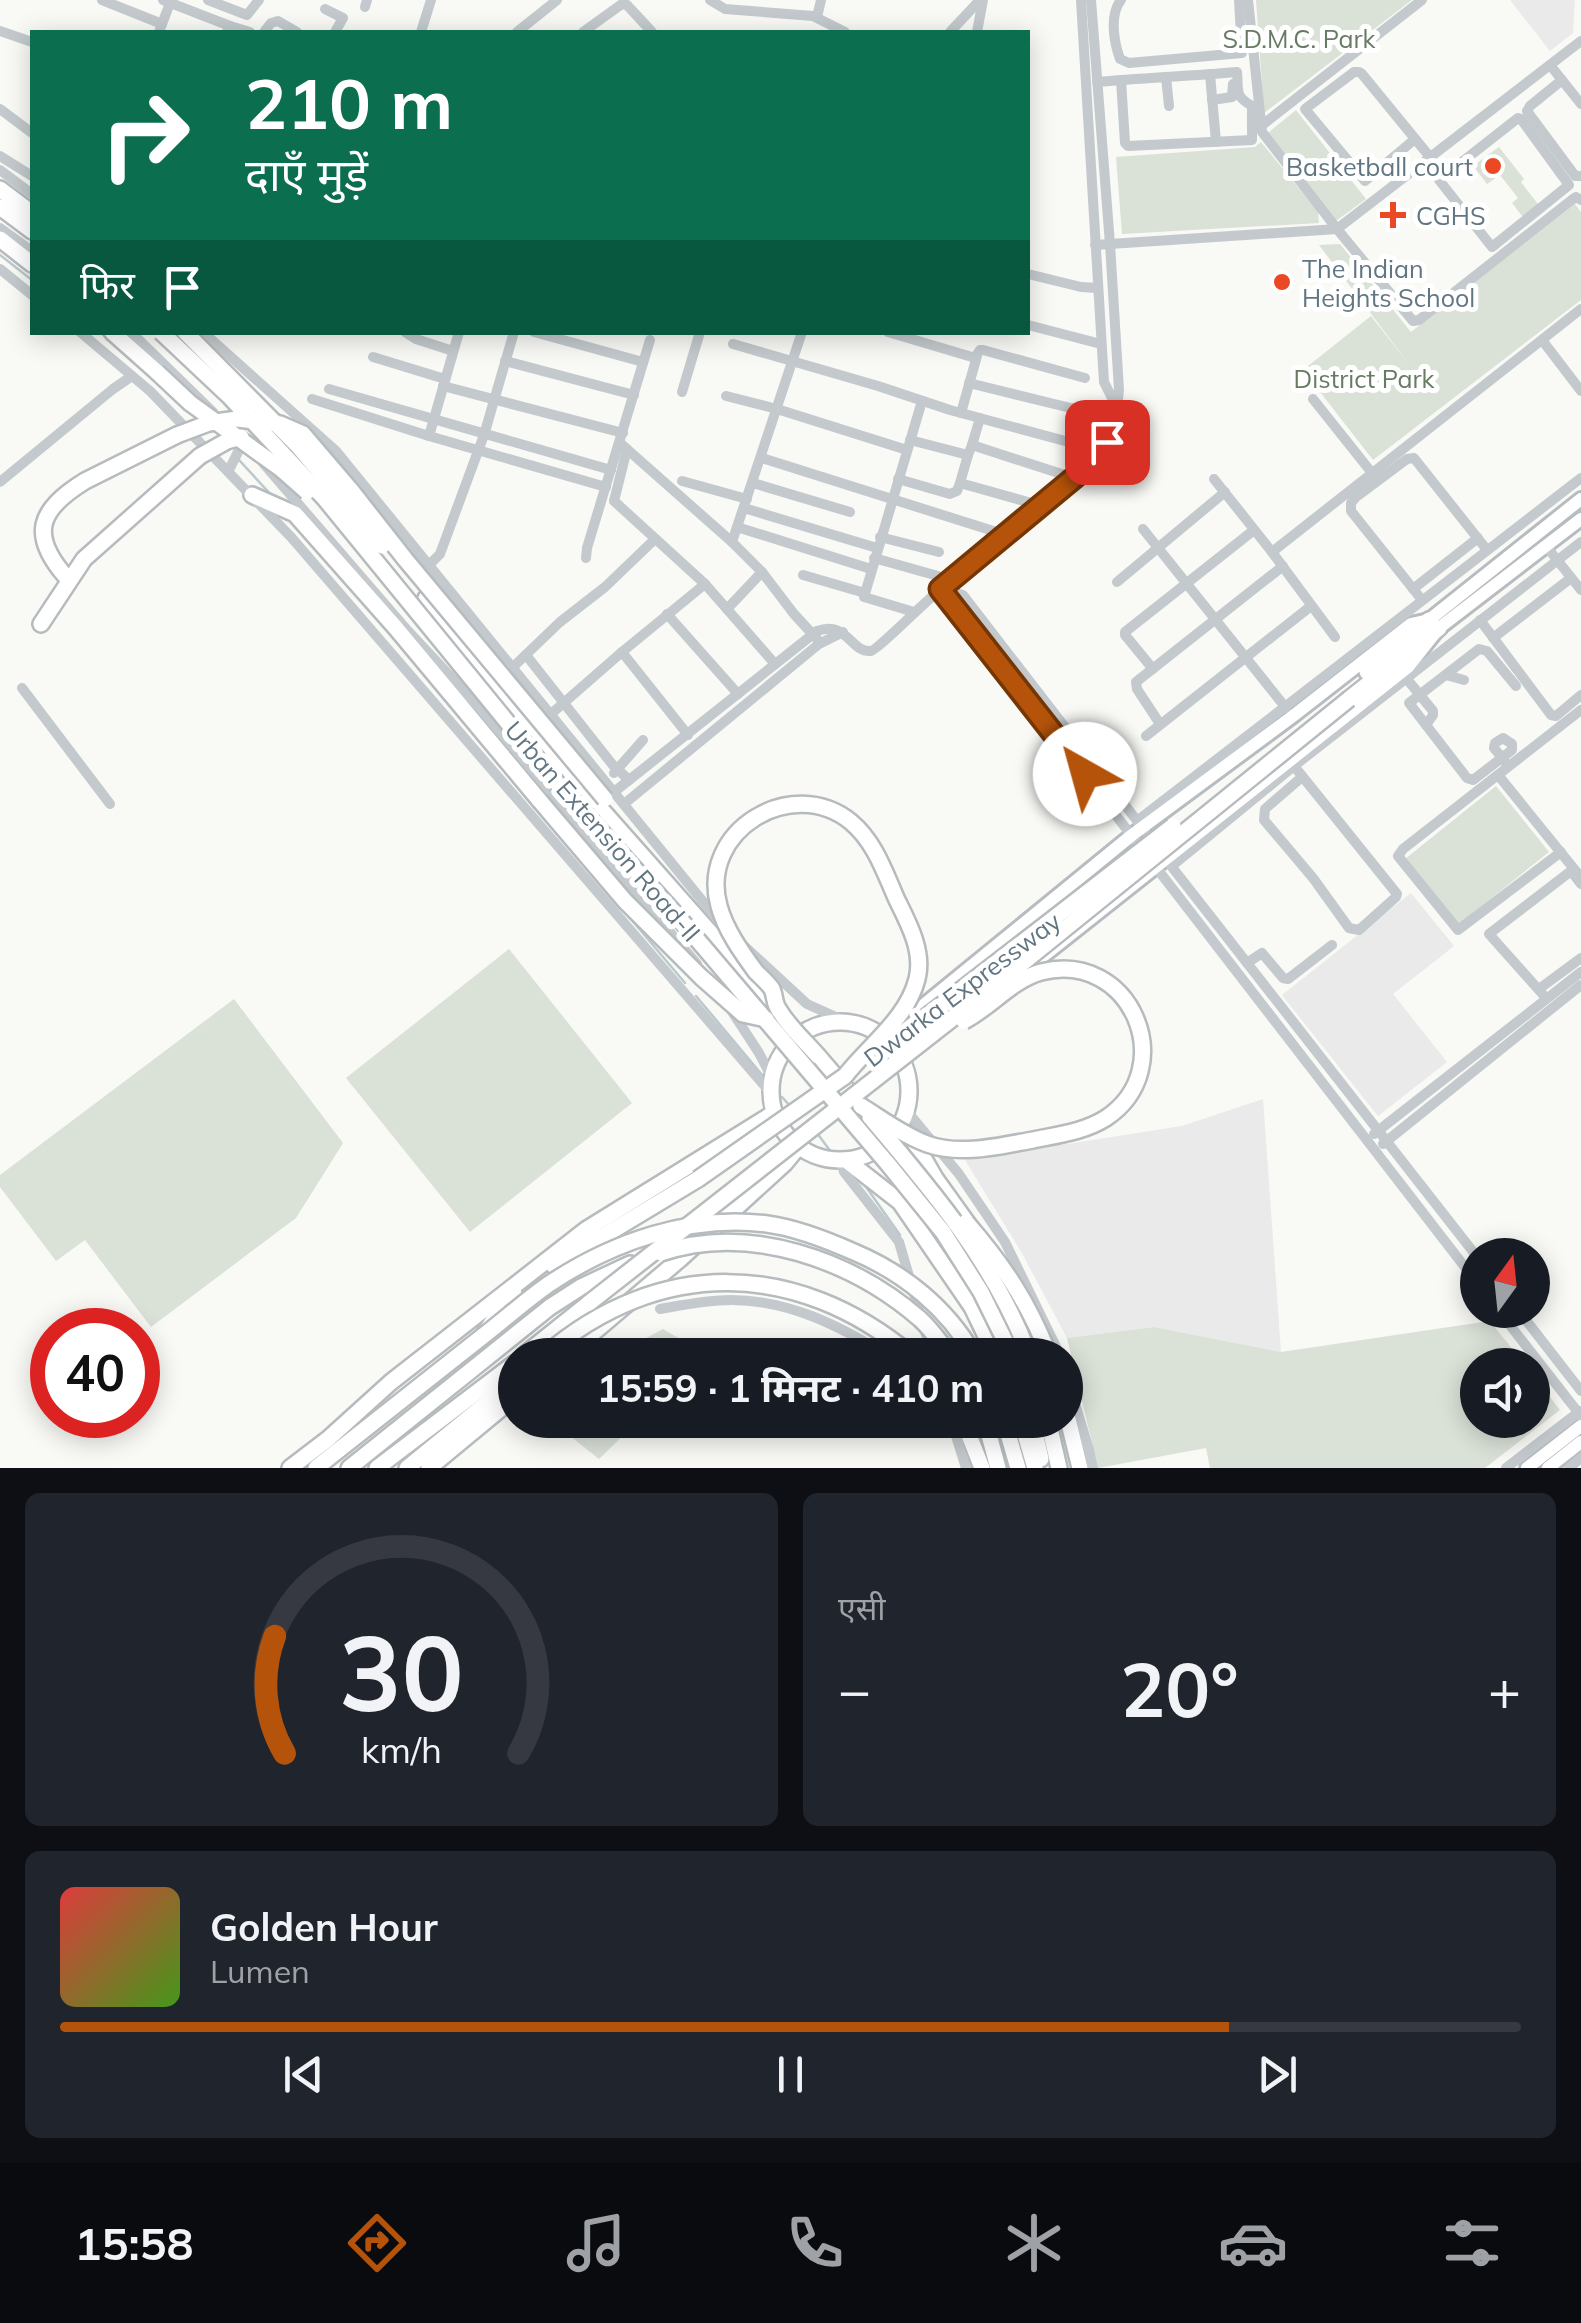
<!DOCTYPE html>
<html lang="hi">
<meta charset="utf-8">
<style>
:root{--surface:#171b24;--page:#20242c;--text:#f1f3f6;--muted:#9ea1a6;--line:#363941;--accent:#b45309}
body{margin:0;font-family:Mulish,"Noto Sans Devanagari",sans-serif;background:var(--page);color:var(--text);height:100vh;display:flex;flex-direction:column;font-size:38px;white-space:nowrap}
*{box-sizing:border-box;margin:0}
p{font-size:32px;color:var(--muted)}
.icon{flex:none;width:55px;height:55px;fill:none;stroke:currentColor;stroke-width:2;stroke-linecap:round;stroke-linejoin:round}
.map{position:relative;height:1468px;overflow:hidden}
.drawer{display:flex;flex-direction:column;gap:25px;padding:25px;background:#0d0f14;flex:1}
.drawer>*{flex:none}
.guide{position:absolute;left:30px;top:30px;width:1000px;height:305px;border-radius:0px;box-shadow:0 5px 25px #0003;background:#0b6e4f;color:#fff;overflow:hidden}
.needle{width:65px;rotate:15deg}
.buttons{position:absolute;left:1460px;top:1238px;display:grid;gap:20px}
.buttons a{display:grid;place-items:center;width:90px;height:90px;border-radius:50%;background:var(--surface);box-shadow:0 5px 25px #0003;font-size:50px}
.speed{position:absolute;left:30px;top:1308px;display:flex;gap:20px;font-size:50px;font-weight:700;text-align:center}
.speed>*{display:grid;place-content:center;width:130px;height:130px;border-radius:50%;background:var(--surface);box-shadow:0 5px 25px #0003;line-height:1}
.speed .limit{border:15px solid #d22;background:#fff;color:#111}
.pin{position:absolute;display:grid;place-items:center;width:85px;height:85px;color:#fff;margin:-42px;border-radius:20px;box-shadow:0 5px 15px #0006}
.me{position:absolute;width:110px;margin:-55px;rotate:322deg;stroke-linejoin:round;filter:drop-shadow(0 0 8px #0008)}
.turn{display:flex;align-items:center;gap:35px;height:210px;padding:0 50px;font-size:45px}
.turn .icon{width:130px;height:130px;stroke-width:2.5}
.turn b{display:block;font-size:70px;line-height:85px}
.then{display:flex;align-items:center;height:95px;padding:0 50px;background:#0003;gap:20px;font-size:38px}
.big{font-size:75px;font-weight:700;line-height:1.1}
.drawer .widget{flex:1;display:flex;flex-direction:column;justify-content:center;gap:15px;min-width:0;padding:0 35px;border-radius:15px;background:var(--page)}
.drawer .dial{align-items:center;gap:0}
.dial svg{height:260px;overflow:visible;fill:none;stroke:var(--line);stroke-width:7;stroke-linecap:round;text-anchor:middle}
.dial text{fill:var(--text);stroke:none}
.song{display:flex;align-items:center;gap:30px}
.cover{width:120px;height:120px;border-radius:15px;background:linear-gradient(135deg,hsl(0 70% 55%),hsl(100 70% 35%))}
.played{height:10px;border-radius:5px;background:linear-gradient(90deg,var(--accent) 80%,var(--line) 80%)}
.keys{display:flex;justify-content:space-around;direction:ltr}
.heat{display:flex;justify-content:space-between;align-items:center;font-size:55px;direction:ltr}
.drawer .tiles{flex:1;display:grid;gap:25px;grid-template-columns:1fr 1fr}
.widget:last-child{grid-column:span 2}
.trip{position:absolute;left:498px;top:1338px;width:585px;height:100px;border-radius:50px;background:var(--surface);box-shadow:0 5px 25px #0003;font-weight:700;line-height:100px;text-align:center}
.menu{display:flex;height:160px;justify-content:space-around;align-items:center;background:#090b0e;color:var(--muted)}
.menu .icon{width:70px;height:70px}
.menu .current{color:var(--accent)}
.menu b{font-size:45px;color:var(--text)}
.map>svg:first-child{display:block}
.built{fill:#e9eae9}
.green{fill:#dae1d7}
.lines{fill:none;stroke-linecap:round;stroke-linejoin:round}
.stream{stroke:#bcc9cc;stroke-width:2.5}
.major-casing{stroke:#b7bcc0;stroke-width:18}
.highway-casing{stroke:#b6bbbe;stroke-width:20}
.minor{stroke:#c3c9cc;stroke-width:10}
.major{stroke:#fff;stroke-width:12}
.highway{stroke:#fff;stroke-width:15}
.highway-bridge-casing{stroke:#b6bbbe;stroke-width:20;stroke-linecap:butt}
.highway-bridge{stroke:#fff;stroke-width:15}
.route-casing{stroke:#753606;stroke-width:25}
.route{stroke:#b45309;stroke-width:18}
.poi-dot{fill:#eb4924;stroke:#fff;stroke-width:4}
.labels{text-anchor:middle;dominant-baseline:central;stroke-width:10;stroke-linejoin:round;paint-order:stroke}
.park-label{font-size:25px;fill:#677a62;stroke:#fff}
.poi-label{font-size:25px;fill:#627682;stroke:#fff;text-anchor:start}
.street-label{font-size:25px;fill:#627682;stroke:#fff}
</style>
<div class="map">
<svg width="1581" height="1468" viewBox="0 0 1581 1468">
<rect width="100%" height="100%" fill="#f9f9f6"/>
<g class="built">
<path d="M1510 0H1575L1573 33 1550 51Z"/>
<path d="M1411 893 1454 946 1393 994 1447 1062 1378 1116 1282 995Z"/>
<path d="M1263 1099 1281 1352 1154 1327 1067 1338 1023 1255 965 1160 1182 1126Z"/>
</g>
<g class="green">
<path d="M1256 0H1412L1264 113Z"/>
<path d="M1296 110 1366 199 1336 221 1268 133Z"/>
<path d="M1261 142 1318 212 1319 223 1122 234 1116 157 1255 147Z"/>
<path d="M1499 147 1524 179 1521 182 1541 208 1525 220 1512 203 1518 198 1500 175 1487 184 1473 166Z"/>
<path d="M1575 204 1581 212V300L1373 460 1303 370 1371 316 1409 364 1319 245 1340 244 1411 332Z"/>
<path d="M1496 786 1549 852 1458 925 1405 859Z"/>
<path d="M509 949 632 1103 470 1232 346 1078Z"/>
<path d="M234 999 343 1143 296 1218 151 1327 85 1240 56 1261 0 1187V1175Z"/>
<path d="M1490 1321 1525 1365H1478V1420H1532L1533 1375 1560 1410 1485 1468H1210L1206 1448 1098 1468 1067 1338 1154 1327 1281 1352Z"/>
<path d="M663 1329 706 1354 615 1355Z"/>
<path d="M550 1420H639L599 1459Z"/>
</g>
<g class="lines">
<g class="stream">
<path d="M0 255 32 280"/>
<path d="M100 332 112 342"/>
<path d="M239 460 274 498"/>
<path d="M625 912 685 983"/>
<path d="M696 996 763 1076"/>
<path d="M782 1097 790 1106"/>
<path d="M817 1133 831 1152"/>
<path d="M864 1184 900 1235"/>
</g>
<g class="major-casing">
<g id="major">
<path d="M1013 980 1408 667 1439 628 1581 519"/>
<path d="M893 1030 1132 835 1293 716 1411 624 1429 620 1581 499"/>
<path d="M1527 1468 1581 1426"/>
<path d="M1548 1468 1581 1442"/>
</g>
</g>
<g class="highway-casing">
<g id="highway">
<path d="M0 189 32 213"/>
<path d="M0 207 32 231"/>
<path d="M0 239 32 264"/>
<path d="M112 332 157 372"/>
<path d="M252 495 295 514 395 627 540 801"/>
<path d="M67 578C29 535 38 510 85 481L177 435"/>
<path d="M426 598 569 773 776 1007"/>
<path d="M41 624 84 559 200 456"/>
<path d="M1367 672 1429 620"/>
<path d="M1349 699 1439 628"/>
<circle cx="840" cy="1091" r="69"/>
<path d="M818 1056 861 1106"/>
<path d="M909 1133 935 1178 973 1231"/>
<path d="M846 1160 900 1202 972 1307 995 1355"/>
<path d="M554 1266 698 1179"/>
<path d="M1006 1285 1040 1355"/>
<path d="M524 1355 589 1303"/>
<path d="M567 1355 680 1259 785 1163 799 1146"/>
<path d="M1065 1407 1080 1468"/>
<path d="M963 1420 982 1468"/>
<path d="M985 1420 998 1468"/>
<path d="M1004 1420 1018 1468"/>
<path d="M1021 1420 1035 1468"/>
<path d="M1032 1420 1041 1459"/>
<path d="M1048 1420 1059 1468"/>
<path d="M290 1468 328 1439 391 1382 587 1229 774 1113"/>
<path d="M316 1468 483 1336 508 1298 514 1294"/>
<path d="M349 1468 550 1307 581 1287 630 1264"/>
<path d="M377 1468 515 1363"/>
<path d="M407 1468 515 1380"/>
<path d="M429 1468 515 1397"/>
</g>
</g>
<g class="minor">
<path d="M102 0 162 24"/>
<path d="M163 0 230 26 227 32"/>
<path d="M208 0 247 15 259 0"/>
<path d="M710 0 725 9 813 16 845 32"/>
<path d="M1081 0 1104 382 1117 408"/>
<path d="M1121 0C1109 15 1114 42 1120 59L1129 63 1242 53 1239 0"/>
<path d="M1248 0 1262 132 1337 229 1413 321 1419 320 1573 199 1576 197 1581 200"/>
<path d="M365 7 367 0"/>
<path d="M325 9 343 18 335 32"/>
<path d="M817 17 821 0"/>
<path d="M230 26 250 32"/>
<path d="M0 31 32 42"/>
<path d="M159 32 170 3"/>
<path d="M264 32 271 23 278 21 297 32"/>
<path d="M421 32 431 0"/>
<path d="M517 32 557 0"/>
<path d="M583 32 622 4 627 5 652 32"/>
<path d="M950 32 980 0"/>
<path d="M977 32 983 0"/>
<path d="M1550 65 1581 104"/>
<path d="M1210 74 1216 142"/>
<path d="M1166 77 1169 106"/>
<path d="M1562 80 1530 106 1527 111 1573 173 1575 176H1581"/>
<path d="M1097 82C1144 78 1191 76 1237 72 1239 93 1234 95 1252 106V140L1128 146 1125 143 1121 80"/>
<path d="M1212 100 1232 97 1233 84"/>
<path d="M0 109 32 133"/>
<path d="M1518 118 1521 119 1569 185 1492 247 1439 180Z"/>
<path d="M1261 126 1422 0"/>
<path d="M1415 139 1365 181 1305 109 1354 72H1359L1362 74 1430 157"/>
<path d="M0 156 32 176"/>
<path d="M0 170 32 194"/>
<path d="M0 228 32 251"/>
<path d="M1095 245 1337 229 1581 41"/>
<path d="M0 269 32 295"/>
<path d="M1028 274 1081 287 1097 288"/>
<path d="M1028 325 1101 344"/>
<path d="M80 332 150 391 291 537 770 1092"/>
<path d="M131 332 213 412"/>
<path d="M203 332 336 451 722 925"/>
<path d="M405 332 416 339 453 351"/>
<path d="M534 332 643 362"/>
<path d="M888 332 972 357 976 356 980 350H983L1085 378"/>
<path d="M1542 340 1581 391"/>
<path d="M733 344 878 386 950 410 1102 451"/>
<path d="M373 357 445 379"/>
<path d="M505 361 634 395"/>
<path d="M969 383 1087 412"/>
<path d="M443 386 623 433"/>
<path d="M329 389 611 470"/>
<path d="M682 392 700 332"/>
<path d="M726 396 777 409 907 450"/>
<path d="M312 399 429 436 606 487"/>
<path d="M1313 399 1372 473"/>
<path d="M961 413 977 356"/>
<path d="M429 436 459 332"/>
<path d="M910 440 968 455 972 445 1074 478"/>
<path d="M620 443 732 542 762 572 727 609"/>
<path d="M972 445 980 418"/>
<path d="M627 449 614 501 705 584"/>
<path d="M968 455 960 483 1042 506"/>
<path d="M762 458 1006 535"/>
<path d="M263 463 408 631 480 708 697 964"/>
<path d="M229 470 243 442"/>
<path d="M898 479 950 494 957 491 960 483"/>
<path d="M1214 479 1272 552 1335 637"/>
<path d="M682 481 747 499"/>
<path d="M0 482 113 389 132 376"/>
<path d="M753 483 850 512"/>
<path d="M744 508 877 548"/>
<path d="M737 527 871 569"/>
<path d="M1143 529 1286 708"/>
<path d="M880 537 939 552"/>
<path d="M732 542 802 332"/>
<path d="M1546 546 1581 590"/>
<path d="M1272 552 1581 309"/>
<path d="M586 558 587 548 650 340"/>
<path d="M874 558 938 576"/>
<path d="M430 564 440 554 484 435 514 332"/>
<path d="M762 572 794 614 817 639"/>
<path d="M803 575 865 593"/>
<path d="M1117 582 1225 492"/>
<path d="M941 589 1478 1284"/>
<path d="M941 589 963 595 1145 831"/>
<path d="M1413 589 1478 538"/>
<path d="M1422 600 1351 511V503L1356 497 1407 459 1414 458 1487 550"/>
<path d="M914 612 864 597 922 401"/>
<path d="M667 614 738 694"/>
<path d="M1480 620 1551 715 1556 716 1581 695"/>
<path d="M1493 638 1571 578"/>
<path d="M622 652 688 735"/>
<path d="M526 655 612 764 629 780"/>
<path d="M513 667 560 622 605 587 655 539"/>
<path d="M1153 669 1125 635V632L1254 530"/>
<path d="M1446 675 1464 680"/>
<path d="M1406 678 1433 711V715L1426 725 1467 778 1473 780 1512 750V744L1503 738 1495 743 1494 748C1499 754 1504 760 1508 766"/>
<path d="M22 688 110 804"/>
<path d="M551 714 622 652 705 584 775 664"/>
<path d="M1160 724 1137 689 1136 682 1283 566"/>
<path d="M1426 725 1409 703 1479 649 1487 651 1516 686"/>
<path d="M1146 736 1311 606"/>
<path d="M1294 766 1397 894 1396 897 1359 930 1349 928 1313 878 1264 820 1265 809 1302 777"/>
<path d="M614 773 643 740"/>
<path d="M1498 775 1579 875"/>
<path d="M614 792 817 631C848 620 850 653 871 651 877 650 924 603 934 595 975 560 1018 527 1059 492 1074 478 1092 466 1103 449 1115 432 1117 410 1119 390L1110 244 1091 0"/>
<path d="M624 804 819 644 843 632"/>
<path d="M1137 821 1581 478"/>
<path d="M1561 852 1458 930 1398 856 1403 849 1581 710"/>
<path d="M1161 853 1478 1258"/>
<path d="M1172 866 1294 766 1581 542"/>
<path d="M741 943 807 1004 847 1022"/>
<path d="M1247 963 1262 953 1283 978 1288 979 1332 945"/>
<path d="M1539 989 1581 958"/>
<path d="M1546 998 1489 934 1571 871 1581 884"/>
<path d="M731 1010 759 1053 772 1078"/>
<path d="M906 1110 959 1174 1005 1242 1060 1355"/>
<path d="M1374 1134 1581 972"/>
<path d="M1383 1144 1581 985"/>
<path d="M840 1159 844 1172 899 1242 932 1355"/>
<path d="M660 1309C683 1305 707 1300 731 1300 788 1300 839 1325 886 1355"/>
<path d="M1498 1310 1581 1416"/>
<path d="M1518 1310 1581 1391"/>
<path d="M1065 1370 1089 1450 1093 1468"/>
<path d="M951 1420 966 1468"/>
<path d="M1506 1468 1580 1411"/>
<path d="M1569 1468 1581 1458"/>
</g>
<use href="#major" class="major"/>
<use href="#highway" class="highway"/>
<g class="highway-bridge-casing">
<g id="highway-bridge">
<path d="M161 332 229 396 325 499 557 783 679 918 888 1164 943 1232 981 1292 1011 1353"/>
<path d="M185 332 298 446 382 546"/>
<path d="M157 372 190 403 281 469 307 492"/>
<path d="M177 435 209 423 237 419 280 424 303 434 350 489 405 559 605 799"/>
<path d="M200 456 227 441 241 437"/>
<path d="M540 801 625 901 701 977 743 1014 766 1019"/>
<path d="M882 1051 1173 826"/>
<path d="M861 1106C882 1119 903 1135 927 1144 960 1156 999 1146 1033 1140 1057 1135 1084 1132 1106 1118 1181 1068 1131 949 1041 972 1012 980 991 1007 964 1021"/>
<path d="M870 1117C932 1190 995 1264 1029 1355"/>
<path d="M698 1179 845 1076C869 1045 907 1019 917 979 924 952 909 924 897 900 885 873 875 842 851 822 792 774 698 831 719 906 725 929 742 953 756 972 761 977 768 983 772 989 775 995 774 1004 779 1010 789 1027 805 1041 818 1056"/>
<path d="M966 1222C1004 1266 1027 1300 1049 1355"/>
<path d="M661 1253C749 1223 852 1260 920 1319 931 1329 941 1343 950 1355"/>
<path d="M589 1303 999 982 1349 699"/>
<path d="M483 1336C505 1319 526 1300 549 1284 612 1242 691 1214 767 1224 797 1228 827 1240 854 1252 904 1273 947 1308 974 1355"/>
<path d="M545 1355C659 1257 797 1260 911 1355"/>
</g>
</g>
<use href="#highway-bridge" class="highway-bridge"/>
</g>
<g class="lines">
<g class="route-casing">
<path id="route" d="M1085 774 940 589 1092 463 1107 442"/>
</g>
<use href="#route" class="route"/>
</g>
<g class="poi-dot">
<circle cx="1493" cy="166" r="10"/>
<path d="M1388 200h10v10h10v10h-10v10h-10v-10h-10v-10h10z"/>
<circle cx="1282" cy="282" r="10"/>
</g>
<g class="labels">
<g class="park-label">
<text x="1299" y="38">S.D.M.C. Park</text>
<text x="1364" y="378">District Park</text>
</g>
<g class="poi-label">
<text x="1473" y="166" text-anchor="end">Basketball court</text>
<text x="1416" y="215">CGHS</text>
<text x="1302" y="268">The Indian<tspan x="1302" dy="29">Heights School</tspan></text>
</g>
<g class="street-label">
<text transform="translate(603 831) rotate(49)">Urban Extension Road-II</text>
<text transform="translate(962 989) rotate(-37)">Dwarka Expressway</text>
</g>
</g>
</svg>
<div class="buttons">
<a><svg class="needle" viewBox="-14 -14 28 28"><path d="M0-13l5 13h-10z" fill="#e53935"/><path d="M0 13l5-13h-10z" fill="#9ea1a6"/></svg></a>
<a><svg class="icon" aria-label="sound" viewBox="0 0 24 24"><path d="M4 9h4l5-4v14l-5-4H4zM17 9q2 3 0 6"/></svg></a>
</div>
<div class="speed"><div class="limit">40</div></div>
<div class="pin" style="left:1107px;top:442px;background:#d93025"><svg class="icon" aria-label="arrive" viewBox="0 0 24 24"><path d="M6 21V4h12l-3 4 3 4H6"/></svg></div>
<svg class="me" style="left:1085px;top:774px" viewBox="-20 -20 40 40"><circle r="19" fill="#fff"/><path d="M0-13L10 11 0 6-10 11z" fill="#b45309"/></svg>
<div class="trip">15:59 · 1 मिनट · 410 m</div>
<div class="guide">
<div class="turn"><svg class="icon" aria-label="right" viewBox="0 0 24 24"><path d="M7 20v-9h11M14 6l5 5-5 5"/></svg><div><b>210 m</b>दाएँ मुड़ें</div></div>
<div class="then">फिर<svg class="icon" aria-label="arrive" viewBox="0 0 24 24"><path d="M6 21V4h12l-3 4 3 4H6"/></svg></div>
</div>
</div>
<section class="drawer">
<div class="tiles">
<div class="widget dial"><svg viewBox="0 0 100 80">
<path d="M14 69A42 42 0 1 1 86 69"/>
<path d="M14 69A42 42 0 0 1 11 33" stroke="#b45309"/>
<text x="50" y="56" font-size="32" font-weight="700">30</text>
<text x="50" y="72" font-size="11">km/h</text>
</svg></div>
<div class="widget"><p>एसी</p>
<div class="heat"><a>−</a><b class="big">20°</b><a>+</a></div>
</div>
<div class="widget">
<div class="song"><i class="cover"></i><div><b>Golden Hour</b><p>Lumen</p></div></div>
<div class="played"></div>
<div class="keys"><svg class="icon" aria-label="previous" viewBox="0 0 24 24"><path d="M18 5L8 12l10 7zM5 5v14"/></svg><svg class="icon" aria-label="pause" viewBox="0 0 24 24"><path d="M8 5v14M16 5v14"/></svg><svg class="icon" aria-label="next" viewBox="0 0 24 24"><path d="M6 5l10 7-10 7zM19 5v14"/></svg></div>
</div>
</div>
</section>
<nav class="menu">
<b>15:58</b>
<svg class="icon current" aria-label="directions" viewBox="0 0 24 24"><path d="M12 3l9 9-9 9-9-9zM9 14v-3h6M13 9l2 2-2 2"/></svg>
<svg class="icon" aria-label="music" viewBox="0 0 24 24"><path d="M9 18V5l10-2v13"/><circle cx="6" cy="18" r="3"/><circle cx="16" cy="16" r="3"/></svg>
<svg class="icon" aria-label="phone" viewBox="0 0 24 24"><path d="M5 4h4l2 5-3 2q2 4 5 5l2-3 5 2v4C11 20 4 13 5 4z"/></svg>
<svg class="icon" aria-label="climate" viewBox="0 0 24 24"><path d="M12 3v18M4 7l16 10M4 17L20 7"/></svg>
<svg class="icon" aria-label="car" viewBox="0 0 24 24"><path d="M5 17H2v-5l4-1 3-4h7l3 4 3 1v5h-3M9 17h6M6 11h13"/><circle cx="7" cy="17" r="2"/><circle cx="17" cy="17" r="2"/></svg>
<svg class="icon" aria-label="filters" viewBox="0 0 24 24"><path d="M4 7h16M4 17h16"/><circle cx="9" cy="7" r="2"/><circle cx="15" cy="17" r="2"/></svg>
</nav>
